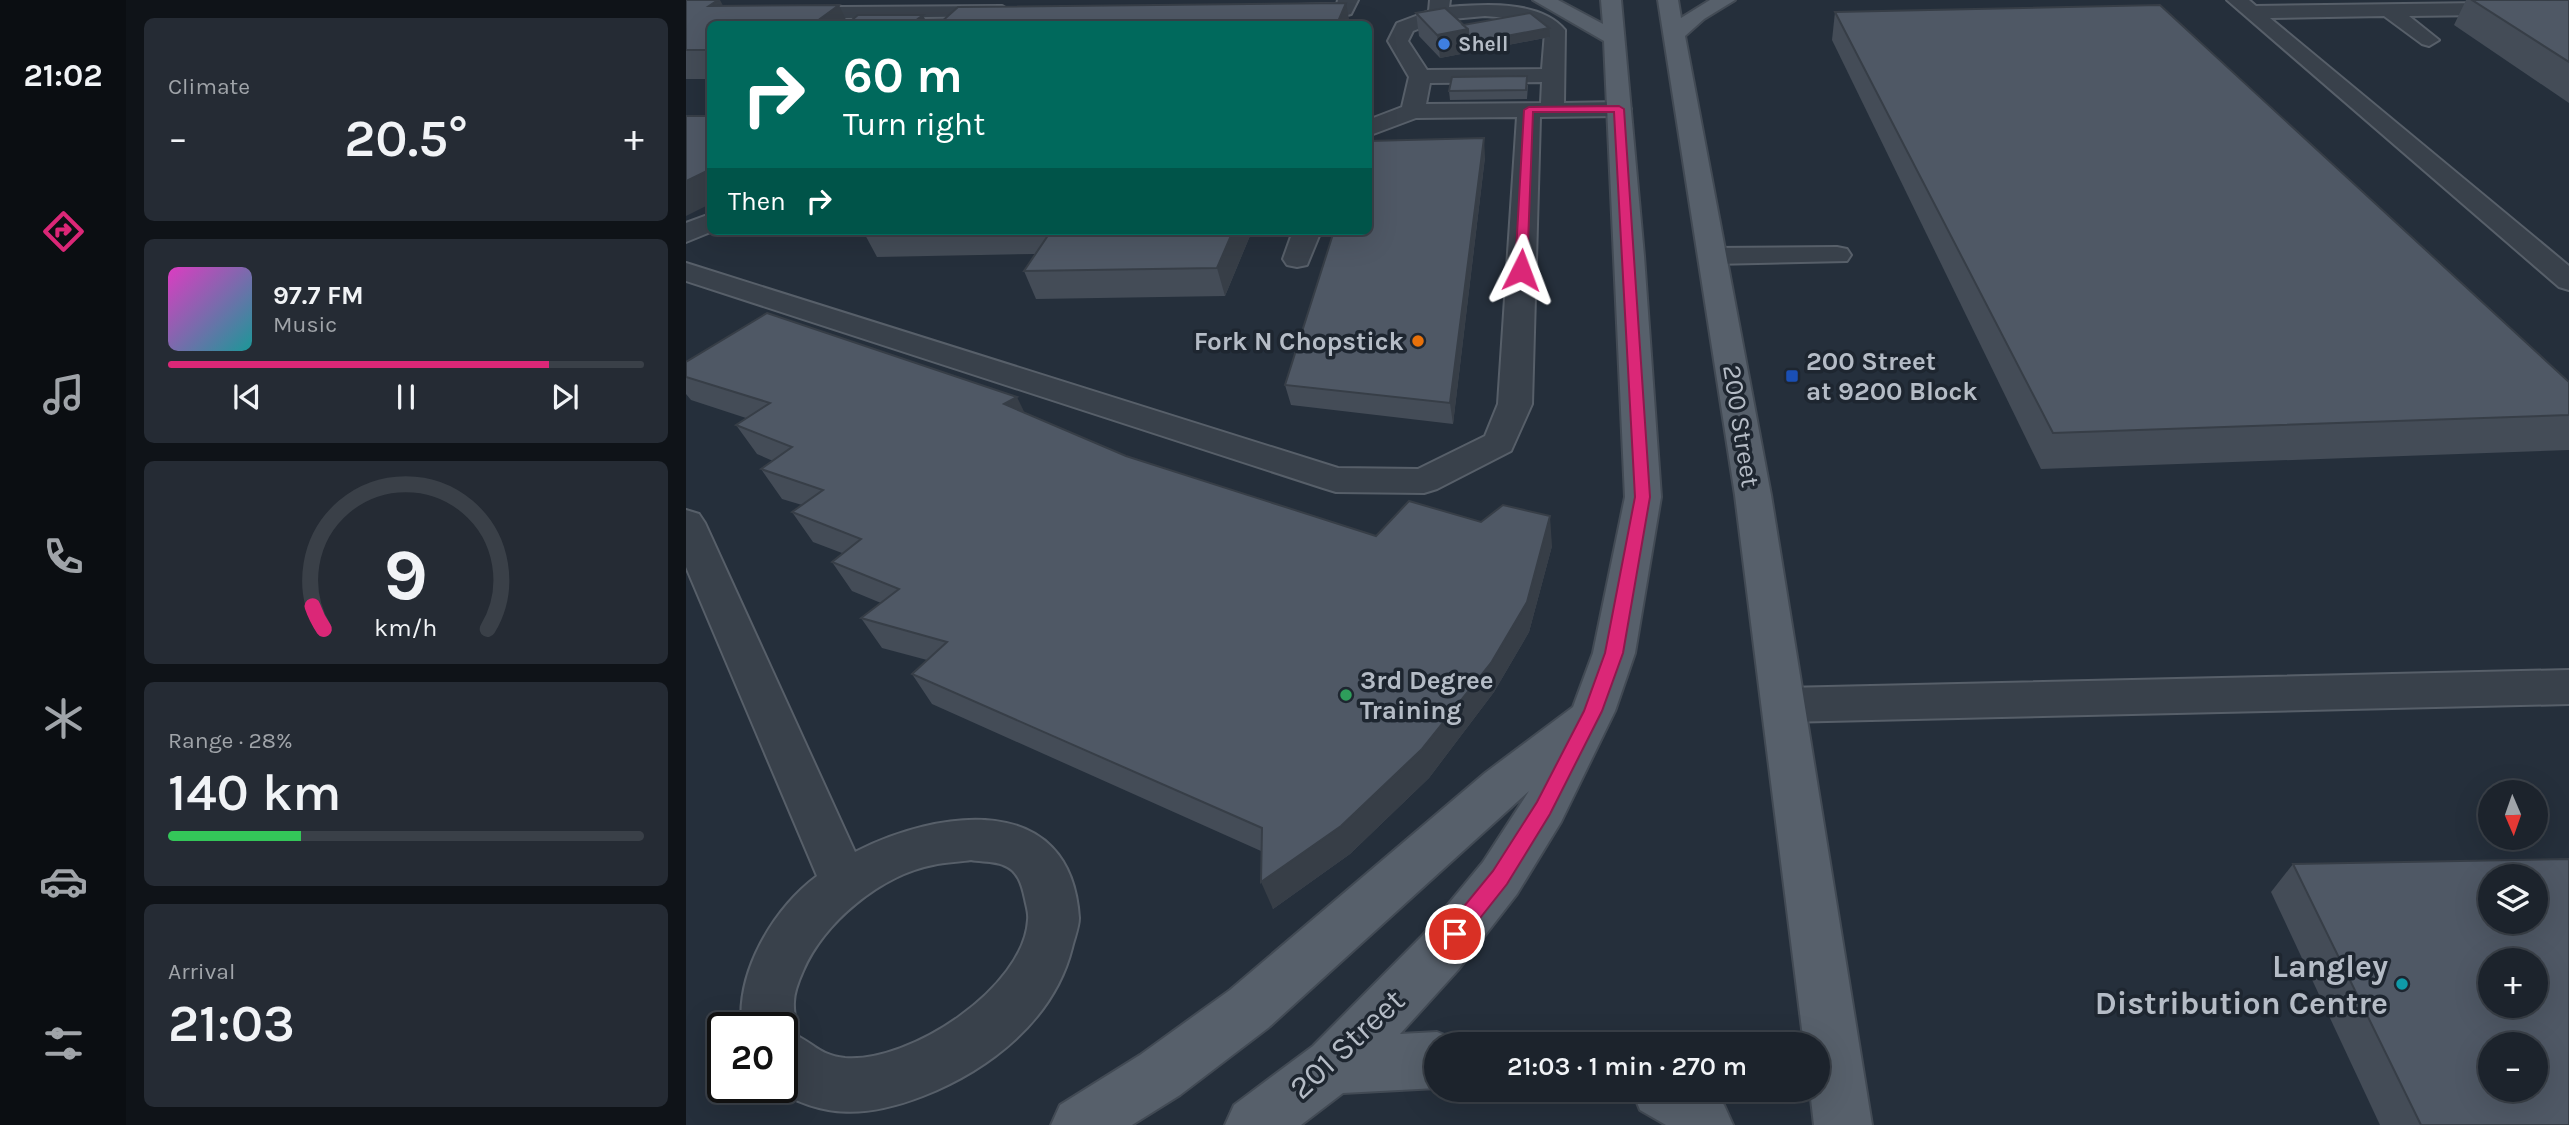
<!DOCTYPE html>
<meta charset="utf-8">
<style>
:root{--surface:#1c232c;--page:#252b34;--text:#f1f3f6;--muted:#a0a4a9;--line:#3a4048;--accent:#db2777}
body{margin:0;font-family:Karla,sans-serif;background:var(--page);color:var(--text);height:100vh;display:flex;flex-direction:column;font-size:26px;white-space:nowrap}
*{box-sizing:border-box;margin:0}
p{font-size:23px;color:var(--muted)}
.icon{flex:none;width:38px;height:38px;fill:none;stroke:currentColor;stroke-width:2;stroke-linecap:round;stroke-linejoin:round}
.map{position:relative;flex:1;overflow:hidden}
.details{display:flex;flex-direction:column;gap:18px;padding:18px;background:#0f1318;width:560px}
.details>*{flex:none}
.banner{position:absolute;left:21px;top:21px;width:665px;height:214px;border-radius:10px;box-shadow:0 7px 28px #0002,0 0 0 2px var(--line);background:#00695c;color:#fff;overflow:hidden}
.needle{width:46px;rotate:178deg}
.buttons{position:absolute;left:1792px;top:780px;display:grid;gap:14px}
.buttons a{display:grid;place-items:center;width:70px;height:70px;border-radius:50%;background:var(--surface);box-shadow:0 7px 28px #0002,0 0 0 2px var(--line);font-size:35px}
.speed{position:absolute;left:21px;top:1012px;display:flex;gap:14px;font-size:35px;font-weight:700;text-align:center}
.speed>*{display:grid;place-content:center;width:91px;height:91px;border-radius:50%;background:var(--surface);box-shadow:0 7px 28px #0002,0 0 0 2px var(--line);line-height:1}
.speed .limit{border:4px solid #111;border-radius:10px;background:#fff;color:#111}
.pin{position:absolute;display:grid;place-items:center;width:60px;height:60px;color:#fff;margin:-30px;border:4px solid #fff;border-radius:50%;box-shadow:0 2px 7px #0007}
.me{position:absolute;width:77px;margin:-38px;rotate:3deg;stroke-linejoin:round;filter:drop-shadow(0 0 5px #0008)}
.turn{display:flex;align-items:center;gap:24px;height:147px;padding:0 21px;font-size:32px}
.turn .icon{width:91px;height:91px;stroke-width:2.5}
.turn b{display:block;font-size:49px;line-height:60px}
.then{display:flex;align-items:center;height:66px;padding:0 21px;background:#0003;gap:14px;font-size:26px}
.big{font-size:52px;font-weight:600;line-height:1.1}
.details .card{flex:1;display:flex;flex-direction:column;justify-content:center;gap:10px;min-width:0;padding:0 24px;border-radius:10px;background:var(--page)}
.details .dial{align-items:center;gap:0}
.dial svg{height:182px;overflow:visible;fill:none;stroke:var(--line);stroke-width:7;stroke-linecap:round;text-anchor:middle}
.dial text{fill:var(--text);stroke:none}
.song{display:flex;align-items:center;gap:21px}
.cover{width:84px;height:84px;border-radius:10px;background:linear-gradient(135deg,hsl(310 70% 55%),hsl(180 70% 35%))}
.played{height:7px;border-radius:4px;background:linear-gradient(90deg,var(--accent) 80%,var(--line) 80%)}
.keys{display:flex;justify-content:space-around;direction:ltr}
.heat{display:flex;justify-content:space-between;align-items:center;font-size:38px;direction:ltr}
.charge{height:10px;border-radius:5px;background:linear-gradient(90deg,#34c759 28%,var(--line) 0)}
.trip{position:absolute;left:738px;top:1032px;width:406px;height:70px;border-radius:35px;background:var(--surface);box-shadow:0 7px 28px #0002,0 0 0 2px var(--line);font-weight:600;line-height:70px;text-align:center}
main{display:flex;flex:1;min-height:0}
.menu{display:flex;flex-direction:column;width:126px;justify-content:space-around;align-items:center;background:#0b0e12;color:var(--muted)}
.menu .icon{width:49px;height:49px}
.menu .current{color:var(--accent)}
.menu b{font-size:32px;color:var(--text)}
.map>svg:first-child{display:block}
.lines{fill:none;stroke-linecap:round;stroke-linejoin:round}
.minor-casing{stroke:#575f69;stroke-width:4}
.major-casing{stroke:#424a54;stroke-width:4}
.minor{fill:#39414b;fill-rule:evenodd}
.major{fill:#57606b;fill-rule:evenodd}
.wall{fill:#444c57}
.shaded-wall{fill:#373e47}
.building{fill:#4f5865;stroke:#373e47;stroke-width:2;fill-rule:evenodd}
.route{fill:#db2777;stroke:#8e194d;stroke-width:2}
.shop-dot{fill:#3f7fe0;stroke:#1e2630;stroke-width:2.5}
.food-dot{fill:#e8710a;stroke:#1e2630;stroke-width:2.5}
.transit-dot{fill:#1a4fb4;stroke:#1e2630;stroke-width:2.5}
.leisure-dot{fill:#2e9e5b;stroke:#1e2630;stroke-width:2.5}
.culture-dot{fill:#0f9aa8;stroke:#1e2630;stroke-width:2.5}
.labels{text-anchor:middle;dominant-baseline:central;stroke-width:7;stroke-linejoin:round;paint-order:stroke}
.far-poi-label{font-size:21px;font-weight:bold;fill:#b5bcc6;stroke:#1e2630;text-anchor:start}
.poi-label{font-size:26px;font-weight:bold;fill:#b5bcc6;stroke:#1e2630;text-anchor:start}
.street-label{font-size:26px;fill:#b5bcc6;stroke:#1e2630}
.near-poi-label{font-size:32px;font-weight:bold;fill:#b5bcc6;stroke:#1e2630;text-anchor:end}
.near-street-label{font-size:32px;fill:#b5bcc6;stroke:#1e2630}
</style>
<main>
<nav class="menu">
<b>21:02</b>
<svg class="icon current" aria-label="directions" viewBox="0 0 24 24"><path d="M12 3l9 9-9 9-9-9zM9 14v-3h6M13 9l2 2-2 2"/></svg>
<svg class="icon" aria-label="music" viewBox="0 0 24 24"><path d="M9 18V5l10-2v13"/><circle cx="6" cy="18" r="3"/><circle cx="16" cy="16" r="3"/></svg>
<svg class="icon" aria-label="phone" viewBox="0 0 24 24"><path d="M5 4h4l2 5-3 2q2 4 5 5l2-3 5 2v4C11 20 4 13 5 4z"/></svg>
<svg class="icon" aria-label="climate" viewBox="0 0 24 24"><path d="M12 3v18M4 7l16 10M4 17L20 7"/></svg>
<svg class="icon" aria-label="car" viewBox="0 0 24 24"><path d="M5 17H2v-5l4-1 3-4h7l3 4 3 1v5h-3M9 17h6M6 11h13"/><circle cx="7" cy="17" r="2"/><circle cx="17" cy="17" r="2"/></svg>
<svg class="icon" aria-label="filters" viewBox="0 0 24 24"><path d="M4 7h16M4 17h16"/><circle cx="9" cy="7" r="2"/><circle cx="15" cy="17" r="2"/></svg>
</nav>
<section class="details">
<div class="card"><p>Climate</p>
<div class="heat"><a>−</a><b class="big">20.5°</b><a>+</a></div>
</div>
<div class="card">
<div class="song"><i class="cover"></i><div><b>97.7 FM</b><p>Music</p></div></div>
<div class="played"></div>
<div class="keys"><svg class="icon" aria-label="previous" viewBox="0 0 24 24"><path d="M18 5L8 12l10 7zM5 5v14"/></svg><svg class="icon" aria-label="pause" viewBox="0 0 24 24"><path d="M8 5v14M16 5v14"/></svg><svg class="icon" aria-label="next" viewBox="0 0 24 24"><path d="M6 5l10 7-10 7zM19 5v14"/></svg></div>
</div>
<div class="card dial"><svg viewBox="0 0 100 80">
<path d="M14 69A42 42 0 1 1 86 69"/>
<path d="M14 69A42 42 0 0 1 9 59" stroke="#db2777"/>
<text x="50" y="56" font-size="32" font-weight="700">9</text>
<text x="50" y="72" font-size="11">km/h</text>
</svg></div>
<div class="card"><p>Range · 28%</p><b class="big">140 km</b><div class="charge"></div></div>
<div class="card"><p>Arrival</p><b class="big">21:03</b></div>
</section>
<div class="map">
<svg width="1883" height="1125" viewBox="0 0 1883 1125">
<rect width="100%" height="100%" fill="#252f3b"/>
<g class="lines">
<g class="minor-casing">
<g id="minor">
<path d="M652 0H672L665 14 658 16 611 17 601 11 611 5 651 4Z"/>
<path d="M744 0H764L763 7C798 4 854 0 879 30L878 103 933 102 941 104 945 109 941 114 933 116 854 117 846 404 825 451 751 489 738 493 650 492 637 488 0 281V263L652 468 732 469 799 436 812 404 831 117 730 118 682 136V120L716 107 723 77 702 41 711 23 743 11ZM799 16 834 19 859 32 856 69 741 70 722 41 727 31 755 20ZM856 82 855 103 740 104 744 83Z"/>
<path d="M1541 0H1563L1570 6 1883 2V14L1723 16 1753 40 1743 46 1736 44 1698 16 1584 18 1883 266V290L1873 287Z"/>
<path d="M316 6 326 12 323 16 0 20V8Z"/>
<path d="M24 214V231H27L0 242V223Z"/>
<path d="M607 231H635L621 265 611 267 601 265 597 259Z"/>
<path d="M1151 247 1161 249 1165 255 1161 261 1027 264 1017 262 1013 256 1017 250 1027 248Z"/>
<path d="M0 510 13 514 19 523 169 852C251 810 385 789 393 918 393 927 388 939 386 948 368 1020 303 1070 237 1096 183 1117 137 1120 86 1087H96V1027H56C50 972 87 909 131 876L0 567ZM285 860C295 862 308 861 317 865 332 870 336 885 339 899 340 905 343 913 342 920 338 988 224 1063 159 1058 132 1055 127 1042 107 1034 112 1023 107 1013 108 1002 108 992 113 980 117 971 138 922 195 875 247 865 260 862 273 862 285 860Z"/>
<path d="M1883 670V704L1098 722 1083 717 1076 705 1083 693 1098 688Z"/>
</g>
</g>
<g class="major-casing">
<g id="major">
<path d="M847 0H872L917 24 915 0H935L958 256 975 497 949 653 929 711 875 822 831 894 772 970 714 1034 751 1032 771 1040 772 1045H751V1088L657 1093 615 1125H539L548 1105 627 1046 736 936 797 862 843 791 582 1028 494 1095 446 1125H365L374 1105 454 1055 544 990 799 773 887 707 907 653 939 497 918 41Z"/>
<path d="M972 0H992L995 18 1024 0H1049L1018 19 999 36 1085 495 1186 1125H1128L1124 1090H1132V1045H1118L1049 495Z"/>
<path d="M946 1090H1025L1038 1105 1047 1125H980L954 1110Z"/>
</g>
</g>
<use href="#minor" class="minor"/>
<use href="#major" class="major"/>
</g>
<g class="wall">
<path d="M0 0 162 24 237 15 241 24H24V79H0Z"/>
<path d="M1780 0H1883V103L1768 25Z"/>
<path d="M1149 12 1883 382V450L1355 469 1146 40Z"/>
<path d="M730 13 777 25 864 37 754 58 733 36Z"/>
<path d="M842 85 841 99 764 100 763 91Z"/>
<path d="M799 157 767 424 605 405 599 385Z"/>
<path d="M177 231H566L539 296 350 299 338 271 349 254 191 257Z"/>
<path d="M0 362 339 413 440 456 690 536 866 546 843 632 808 692 743 778 664 854 587 909 575 851 246 704 226 674 241 660 196 648 175 618 195 603 166 591 146 562 156 553 127 542 106 512 116 505 96 499 75 469 87 461 71 454 50 425 60 418 5 400 0 394Z"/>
<path d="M1607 864 1883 1125H1694L1585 892Z"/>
</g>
<g class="shaded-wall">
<path d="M32 0H34L47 24 23 6Z"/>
<path d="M660 3 664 24H651Z"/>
<path d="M153 5 162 24H127Z"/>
<path d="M237 15 241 24H225Z"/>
<path d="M863 28 864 37 754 58 751 35 782 29Z"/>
<path d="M798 138 799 157 767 424 764 403Z"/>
<path d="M24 168V204L0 216V181Z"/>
<path d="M547 231H566L539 296 531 268Z"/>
<path d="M331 397 345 426 318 404Z"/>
<path d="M864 516 866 546 843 632 808 692 743 778 664 854 587 909 575 882Z"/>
</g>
<g class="building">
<path d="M0 0H32L23 6 153 5 127 24H24V50H0Z"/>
<path d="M1786 0H1883V62Z"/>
<path d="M660 3 651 24H253L272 7Z"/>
<path d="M1474 5 1883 382V415L1367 433 1149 12Z"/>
<path d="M759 8 782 29 751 35 730 13Z"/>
<path d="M844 13 863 28 783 43 782 29 777 25Z"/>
<path d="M172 15H237L225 24H161Z"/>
<path d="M841 76 840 90 763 91 766 77Z"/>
<path d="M0 116H24V168L21 171 0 181Z"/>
<path d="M798 138 764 403 599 385 648 231H682V141Z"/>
<path d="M365 231H547L531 268 338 271Z"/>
<path d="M81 313 331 397 318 404 440 456 690 536 723 501 795 522 817 505 864 516 841 602 805 663 736 749 655 826 575 882 576 828 226 674 261 642 175 618 213 589 146 562 175 539 106 512 137 490 75 469 106 447 50 425 84 403 0 377V362Z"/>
<path d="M1883 859V1125H1735L1607 864ZM1804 877H1850V922H1804ZM1804 961H1850V1006H1804ZM1804 1045H1850V1090H1804Z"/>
</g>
<path class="route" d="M933 106 938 109 964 497 937 653 916 711 864 814 821 884 776 941 769 944 761 941 758 934 761 927 807 871 851 802 898 711 919 653 949 497 928 112H847L841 270 835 273 829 270 838 110 843 107Z"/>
<circle class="shop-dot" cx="758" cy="44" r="7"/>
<circle class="food-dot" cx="732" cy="341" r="7"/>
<rect class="transit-dot" x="1099" y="369" width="14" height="14" rx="3.5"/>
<circle class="leisure-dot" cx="660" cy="695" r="7"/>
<circle class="culture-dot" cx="1716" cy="984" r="7"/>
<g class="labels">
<g class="far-poi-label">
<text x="772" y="44">Shell</text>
</g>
<g class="poi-label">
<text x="718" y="341" text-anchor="end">Fork N Chopstick</text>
<text x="1120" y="361">200 Street<tspan x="1120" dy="30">at 9200 Block</tspan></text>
<text x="674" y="680">3rd Degree<tspan x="674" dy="30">Training</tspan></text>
</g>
<g class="street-label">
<text transform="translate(1055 426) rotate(81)">200 Street</text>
</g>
<g class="near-poi-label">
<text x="1702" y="966">Langley<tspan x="1702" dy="37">Distribution Centre</tspan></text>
</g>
<g class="near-street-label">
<text transform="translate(661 1044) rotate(-43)">201 Street</text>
</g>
</g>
</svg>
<div class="buttons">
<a><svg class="needle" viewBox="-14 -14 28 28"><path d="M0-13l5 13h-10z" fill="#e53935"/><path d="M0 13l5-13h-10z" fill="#a0a4a9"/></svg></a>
<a><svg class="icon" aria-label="layers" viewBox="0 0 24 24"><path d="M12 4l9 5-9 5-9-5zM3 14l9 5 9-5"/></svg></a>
<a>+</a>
<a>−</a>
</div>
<div class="speed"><div class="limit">20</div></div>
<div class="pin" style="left:769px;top:934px;background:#d93025"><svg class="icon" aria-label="arrive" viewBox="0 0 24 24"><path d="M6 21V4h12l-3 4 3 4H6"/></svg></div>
<svg class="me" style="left:835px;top:270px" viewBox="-20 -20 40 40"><path d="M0-17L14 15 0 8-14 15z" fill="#db2777" stroke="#fff" stroke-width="4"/></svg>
<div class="trip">21:03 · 1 min · 270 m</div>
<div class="banner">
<div class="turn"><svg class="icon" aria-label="right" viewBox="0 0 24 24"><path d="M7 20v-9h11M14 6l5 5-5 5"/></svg><div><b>60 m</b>Turn right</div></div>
<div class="then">Then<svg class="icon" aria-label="right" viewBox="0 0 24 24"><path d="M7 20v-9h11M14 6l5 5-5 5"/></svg></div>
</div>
</div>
</main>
